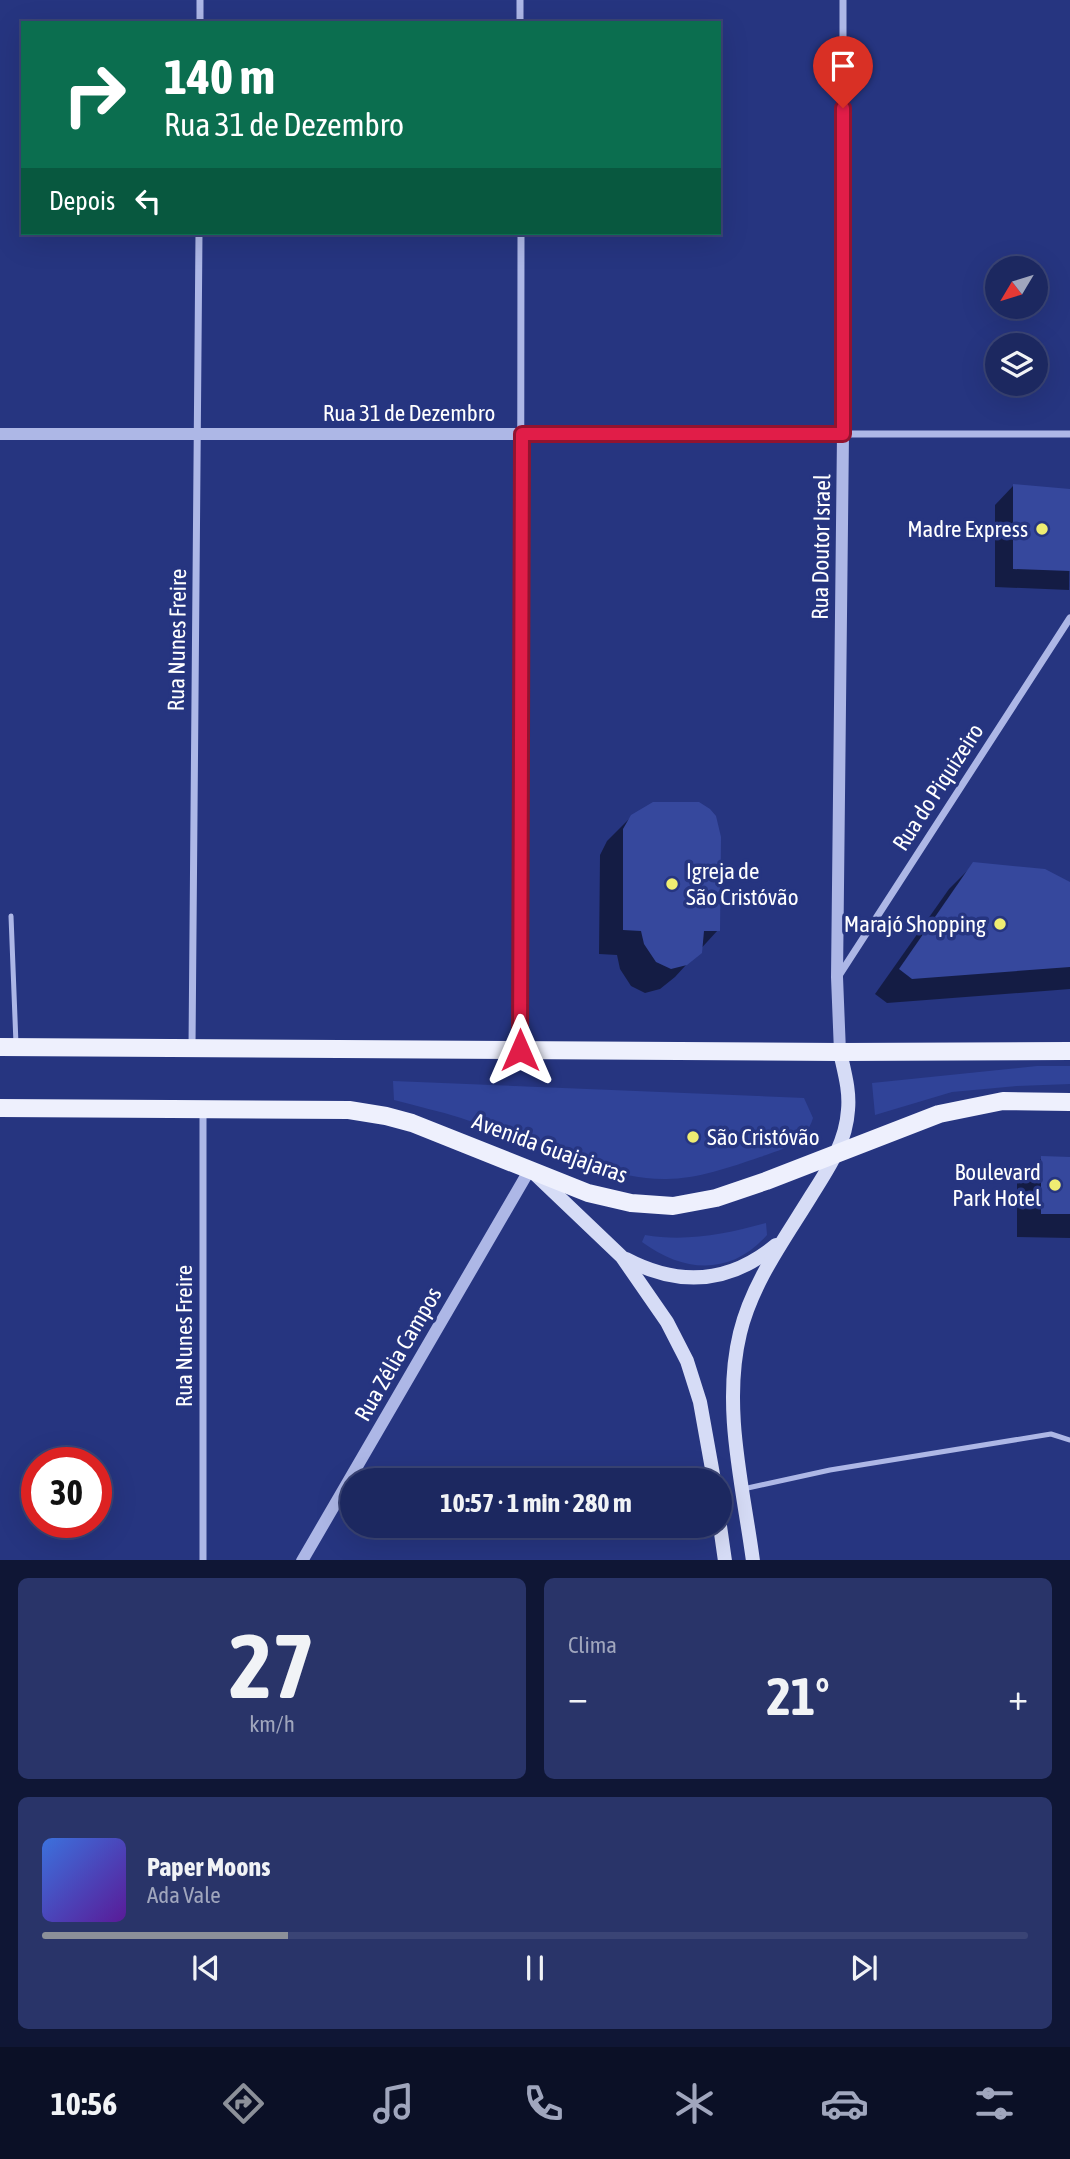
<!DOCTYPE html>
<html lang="pt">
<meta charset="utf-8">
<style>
:root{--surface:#1c2860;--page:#293469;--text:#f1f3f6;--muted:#a0a6bd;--line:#3a4475;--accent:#8c9099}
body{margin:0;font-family:"Asap Condensed",sans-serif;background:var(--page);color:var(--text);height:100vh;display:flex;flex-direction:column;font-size:26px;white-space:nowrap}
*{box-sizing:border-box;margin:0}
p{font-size:23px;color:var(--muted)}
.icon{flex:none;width:38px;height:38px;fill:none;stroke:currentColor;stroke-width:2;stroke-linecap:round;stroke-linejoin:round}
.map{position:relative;height:1560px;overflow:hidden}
.drawer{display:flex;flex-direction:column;gap:18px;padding:18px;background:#0f1635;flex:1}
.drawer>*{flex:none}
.hud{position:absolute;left:21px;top:21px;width:700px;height:214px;border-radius:0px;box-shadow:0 7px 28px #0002,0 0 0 2px var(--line);background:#0b6e4f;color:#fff;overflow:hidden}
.needle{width:46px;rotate:232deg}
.controls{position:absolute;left:985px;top:256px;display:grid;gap:14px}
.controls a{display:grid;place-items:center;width:63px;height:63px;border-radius:50%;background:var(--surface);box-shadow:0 7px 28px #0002,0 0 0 2px var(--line);font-size:35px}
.speed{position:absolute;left:21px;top:1447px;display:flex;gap:14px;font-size:35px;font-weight:700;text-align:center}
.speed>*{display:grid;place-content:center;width:91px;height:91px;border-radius:50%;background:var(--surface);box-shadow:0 7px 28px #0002,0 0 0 2px var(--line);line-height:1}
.speed .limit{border:10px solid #d22;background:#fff;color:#111}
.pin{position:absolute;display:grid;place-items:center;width:60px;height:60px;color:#fff;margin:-72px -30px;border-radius:50% 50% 50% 0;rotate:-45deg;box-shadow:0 0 7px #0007}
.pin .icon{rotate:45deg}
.me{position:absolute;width:77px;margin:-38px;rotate:0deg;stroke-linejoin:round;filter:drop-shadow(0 0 5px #0008)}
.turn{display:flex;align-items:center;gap:24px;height:147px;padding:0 28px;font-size:32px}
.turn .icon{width:91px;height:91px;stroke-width:2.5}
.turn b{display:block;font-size:49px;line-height:60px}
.then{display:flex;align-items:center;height:66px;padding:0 28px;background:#0003;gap:14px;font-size:26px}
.big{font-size:52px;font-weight:700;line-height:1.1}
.drawer .widget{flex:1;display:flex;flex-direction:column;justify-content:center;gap:10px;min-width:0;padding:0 24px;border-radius:10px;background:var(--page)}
.drawer .dial{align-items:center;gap:0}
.dial b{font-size:91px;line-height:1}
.song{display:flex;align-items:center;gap:21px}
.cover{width:84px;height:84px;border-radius:10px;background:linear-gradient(135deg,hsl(220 70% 55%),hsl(270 70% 35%))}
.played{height:7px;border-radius:4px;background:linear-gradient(90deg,var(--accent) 25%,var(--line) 25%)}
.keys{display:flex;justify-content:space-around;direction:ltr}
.heat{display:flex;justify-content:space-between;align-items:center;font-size:38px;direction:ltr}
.drawer .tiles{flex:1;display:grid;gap:18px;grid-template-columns:1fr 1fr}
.widget:last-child{grid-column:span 2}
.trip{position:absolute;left:340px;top:1468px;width:392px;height:70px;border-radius:35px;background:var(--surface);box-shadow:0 7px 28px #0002,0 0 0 2px var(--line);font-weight:700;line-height:70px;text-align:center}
.tabs{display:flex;height:112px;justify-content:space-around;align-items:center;background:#0b1026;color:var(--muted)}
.tabs .icon{width:49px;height:49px}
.tabs .current{color:var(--accent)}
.tabs b{font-size:32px;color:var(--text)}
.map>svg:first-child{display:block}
.green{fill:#304398}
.shadow{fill:#0007}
.building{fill:#36489d}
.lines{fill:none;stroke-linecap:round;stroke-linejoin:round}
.service{stroke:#adb7e6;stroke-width:5}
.minor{stroke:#adb7e6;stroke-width:7}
.tertiary{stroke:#adb7e6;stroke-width:12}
.secondary{stroke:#d6dcf6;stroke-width:14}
.primary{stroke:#eef0fd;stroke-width:18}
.route-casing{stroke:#92132f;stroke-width:18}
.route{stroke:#e11d48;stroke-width:12}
.poi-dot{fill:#efed72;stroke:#263580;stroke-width:2.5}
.labels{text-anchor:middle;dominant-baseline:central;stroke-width:7;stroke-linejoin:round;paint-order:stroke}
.street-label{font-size:23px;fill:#fff;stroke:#263580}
.poi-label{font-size:23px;fill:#fff;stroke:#263580;text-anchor:end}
</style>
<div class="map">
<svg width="1070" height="1561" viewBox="0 0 1070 1561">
<rect width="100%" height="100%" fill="#263580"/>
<g class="green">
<path d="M1037 1066H1070V1084L1017 1086 952 1092 875 1115 872 1083Z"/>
<path d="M393 1081 804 1098 813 1118C805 1144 783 1149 760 1157 731 1167 697 1179 666 1179 605 1180 520 1138 461 1118 439 1111 416 1106 394 1100Z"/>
<path d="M766 1223 767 1235C731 1276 684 1273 642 1242L645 1235C686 1242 727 1234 766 1223Z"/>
</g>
<g class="shadow">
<path d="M1013 486 1070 491 1069 590 995 587V505Z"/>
<path d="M632 816 718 930 675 977 660 989 645 993 631 986 620 969 617 955 599 954 600 855 607 841Z"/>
<path d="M974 864 1070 884V989L887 1003 875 994 949 889Z"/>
<path d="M1042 1158H1070V1238L1017 1237V1183Z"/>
</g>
<g class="building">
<path d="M1013 484 1070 489V571L1013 569Z"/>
<path d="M653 802H699L710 809 716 816 721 837 720 931H704L702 953 687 965 671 969 656 962 644 944 641 931 623 930V829L631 815Z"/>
<path d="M973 862 1045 869 1070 882V967L912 979 899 969Z"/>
<path d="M1041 1156 1070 1157V1214H1041Z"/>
</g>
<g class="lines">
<g class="service">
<path d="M11 916 16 1044"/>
<path d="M743 1489 830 1470 1051 1434 1070 1440"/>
</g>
<g class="minor">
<path d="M520 0V23"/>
<path d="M843 0V434H1070"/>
<path d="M200 23V0"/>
<path d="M840 974 1070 618"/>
<path d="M192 1047 199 233"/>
<path d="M520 1049 521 233"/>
<path d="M203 1111V1561"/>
</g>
<g class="tertiary">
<path d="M0 434H843L837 977 840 1052"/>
<path d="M302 1561 530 1169"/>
</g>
<g class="secondary">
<path d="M536 1175 622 1257 667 1322 687 1361 700 1402 714 1480"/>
<path d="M626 1259C679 1287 729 1284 776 1245"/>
<path d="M719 1519 725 1561"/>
<path d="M753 1561C743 1486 722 1407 740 1333 752 1283 784 1240 811 1196 828 1169 846 1143 848 1110 850 1090 844 1071 840 1052"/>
</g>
<g class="primary">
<path d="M0 1047 840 1052 1070 1051"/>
<path d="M0 1108 349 1110 386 1116 412 1123 588 1193 631 1203 673 1206 716 1198 766 1181 939 1114 1003 1101 1070 1102"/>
</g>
</g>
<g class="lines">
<g class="route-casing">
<path id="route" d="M520 1050 522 434H843V108"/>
</g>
<use href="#route" class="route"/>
</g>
<g class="poi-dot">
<circle cx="1042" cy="529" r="7"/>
<circle cx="672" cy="884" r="7"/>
<circle cx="1000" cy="924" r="7"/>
<circle cx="693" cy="1137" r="7"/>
<circle cx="1055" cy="1185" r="7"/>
</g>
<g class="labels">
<g class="street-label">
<text x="409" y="413">Rua 31 de Dezembro</text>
<text transform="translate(821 547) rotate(-89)">Rua Doutor Israel</text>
<text transform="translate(177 640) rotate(-89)">Rua Nunes Freire</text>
<text transform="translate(938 787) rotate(-57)">Rua do Piquizeiro</text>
<text transform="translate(550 1148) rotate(20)">Avenida Guajajaras</text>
<text transform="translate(184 1336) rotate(-90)">Rua Nunes Freire</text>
<text transform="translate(398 1354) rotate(-60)">Rua Zélia Campos</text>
</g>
<g class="poi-label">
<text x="1028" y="529">Madre Express</text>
<text x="686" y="871" text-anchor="start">Igreja de<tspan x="686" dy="26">São Cristóvão</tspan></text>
<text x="986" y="924">Marajó Shopping</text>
<text x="707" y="1137" text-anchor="start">São Cristóvão</text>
<text x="1041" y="1172">Boulevard<tspan x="1041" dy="26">Park Hotel</tspan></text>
</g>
</g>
</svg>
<div class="controls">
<a><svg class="needle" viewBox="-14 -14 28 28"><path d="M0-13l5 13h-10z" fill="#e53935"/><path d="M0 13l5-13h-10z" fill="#a0a6bd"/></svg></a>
<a><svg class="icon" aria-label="layers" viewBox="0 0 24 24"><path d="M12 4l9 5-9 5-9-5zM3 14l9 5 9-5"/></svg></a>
</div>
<div class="speed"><div class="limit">30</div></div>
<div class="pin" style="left:843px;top:108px;background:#d93025"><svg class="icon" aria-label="arrive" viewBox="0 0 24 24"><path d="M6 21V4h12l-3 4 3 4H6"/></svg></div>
<svg class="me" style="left:520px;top:1050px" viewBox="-20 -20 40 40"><path d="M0-17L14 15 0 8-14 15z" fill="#e11d48" stroke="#fff" stroke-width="4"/></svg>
<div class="trip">10:57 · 1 min · 280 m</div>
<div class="hud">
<div class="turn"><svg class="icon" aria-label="right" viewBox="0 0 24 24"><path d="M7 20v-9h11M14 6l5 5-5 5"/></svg><div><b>140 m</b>Rua 31 de Dezembro</div></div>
<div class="then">Depois<svg class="icon" aria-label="left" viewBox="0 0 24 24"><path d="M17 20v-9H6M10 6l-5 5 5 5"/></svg></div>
</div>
</div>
<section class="drawer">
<div class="tiles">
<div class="widget dial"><b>27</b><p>km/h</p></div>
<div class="widget"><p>Clima</p>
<div class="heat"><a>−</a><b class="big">21°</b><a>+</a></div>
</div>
<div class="widget">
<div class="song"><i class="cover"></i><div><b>Paper Moons</b><p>Ada Vale</p></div></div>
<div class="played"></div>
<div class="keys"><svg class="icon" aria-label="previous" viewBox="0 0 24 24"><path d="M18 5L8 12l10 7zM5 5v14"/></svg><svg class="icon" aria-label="pause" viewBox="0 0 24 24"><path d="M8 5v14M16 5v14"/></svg><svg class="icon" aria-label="next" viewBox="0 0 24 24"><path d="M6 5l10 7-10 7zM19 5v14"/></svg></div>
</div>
</div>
</section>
<nav class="tabs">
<b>10:56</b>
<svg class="icon current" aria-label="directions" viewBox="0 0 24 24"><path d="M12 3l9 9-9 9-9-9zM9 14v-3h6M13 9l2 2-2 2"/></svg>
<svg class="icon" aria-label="music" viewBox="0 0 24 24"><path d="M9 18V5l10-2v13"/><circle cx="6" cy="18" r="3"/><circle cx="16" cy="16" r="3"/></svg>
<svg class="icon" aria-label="phone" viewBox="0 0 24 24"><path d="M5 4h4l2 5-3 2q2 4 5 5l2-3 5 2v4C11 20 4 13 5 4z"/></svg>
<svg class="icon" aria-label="climate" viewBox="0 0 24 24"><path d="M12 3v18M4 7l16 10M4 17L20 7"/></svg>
<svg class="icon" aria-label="car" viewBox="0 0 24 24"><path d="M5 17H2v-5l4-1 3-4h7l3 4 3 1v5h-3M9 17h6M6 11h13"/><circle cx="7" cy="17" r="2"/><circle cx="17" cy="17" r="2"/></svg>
<svg class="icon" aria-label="filters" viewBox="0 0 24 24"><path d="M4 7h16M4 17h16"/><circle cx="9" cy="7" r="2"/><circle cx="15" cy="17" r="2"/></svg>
</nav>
